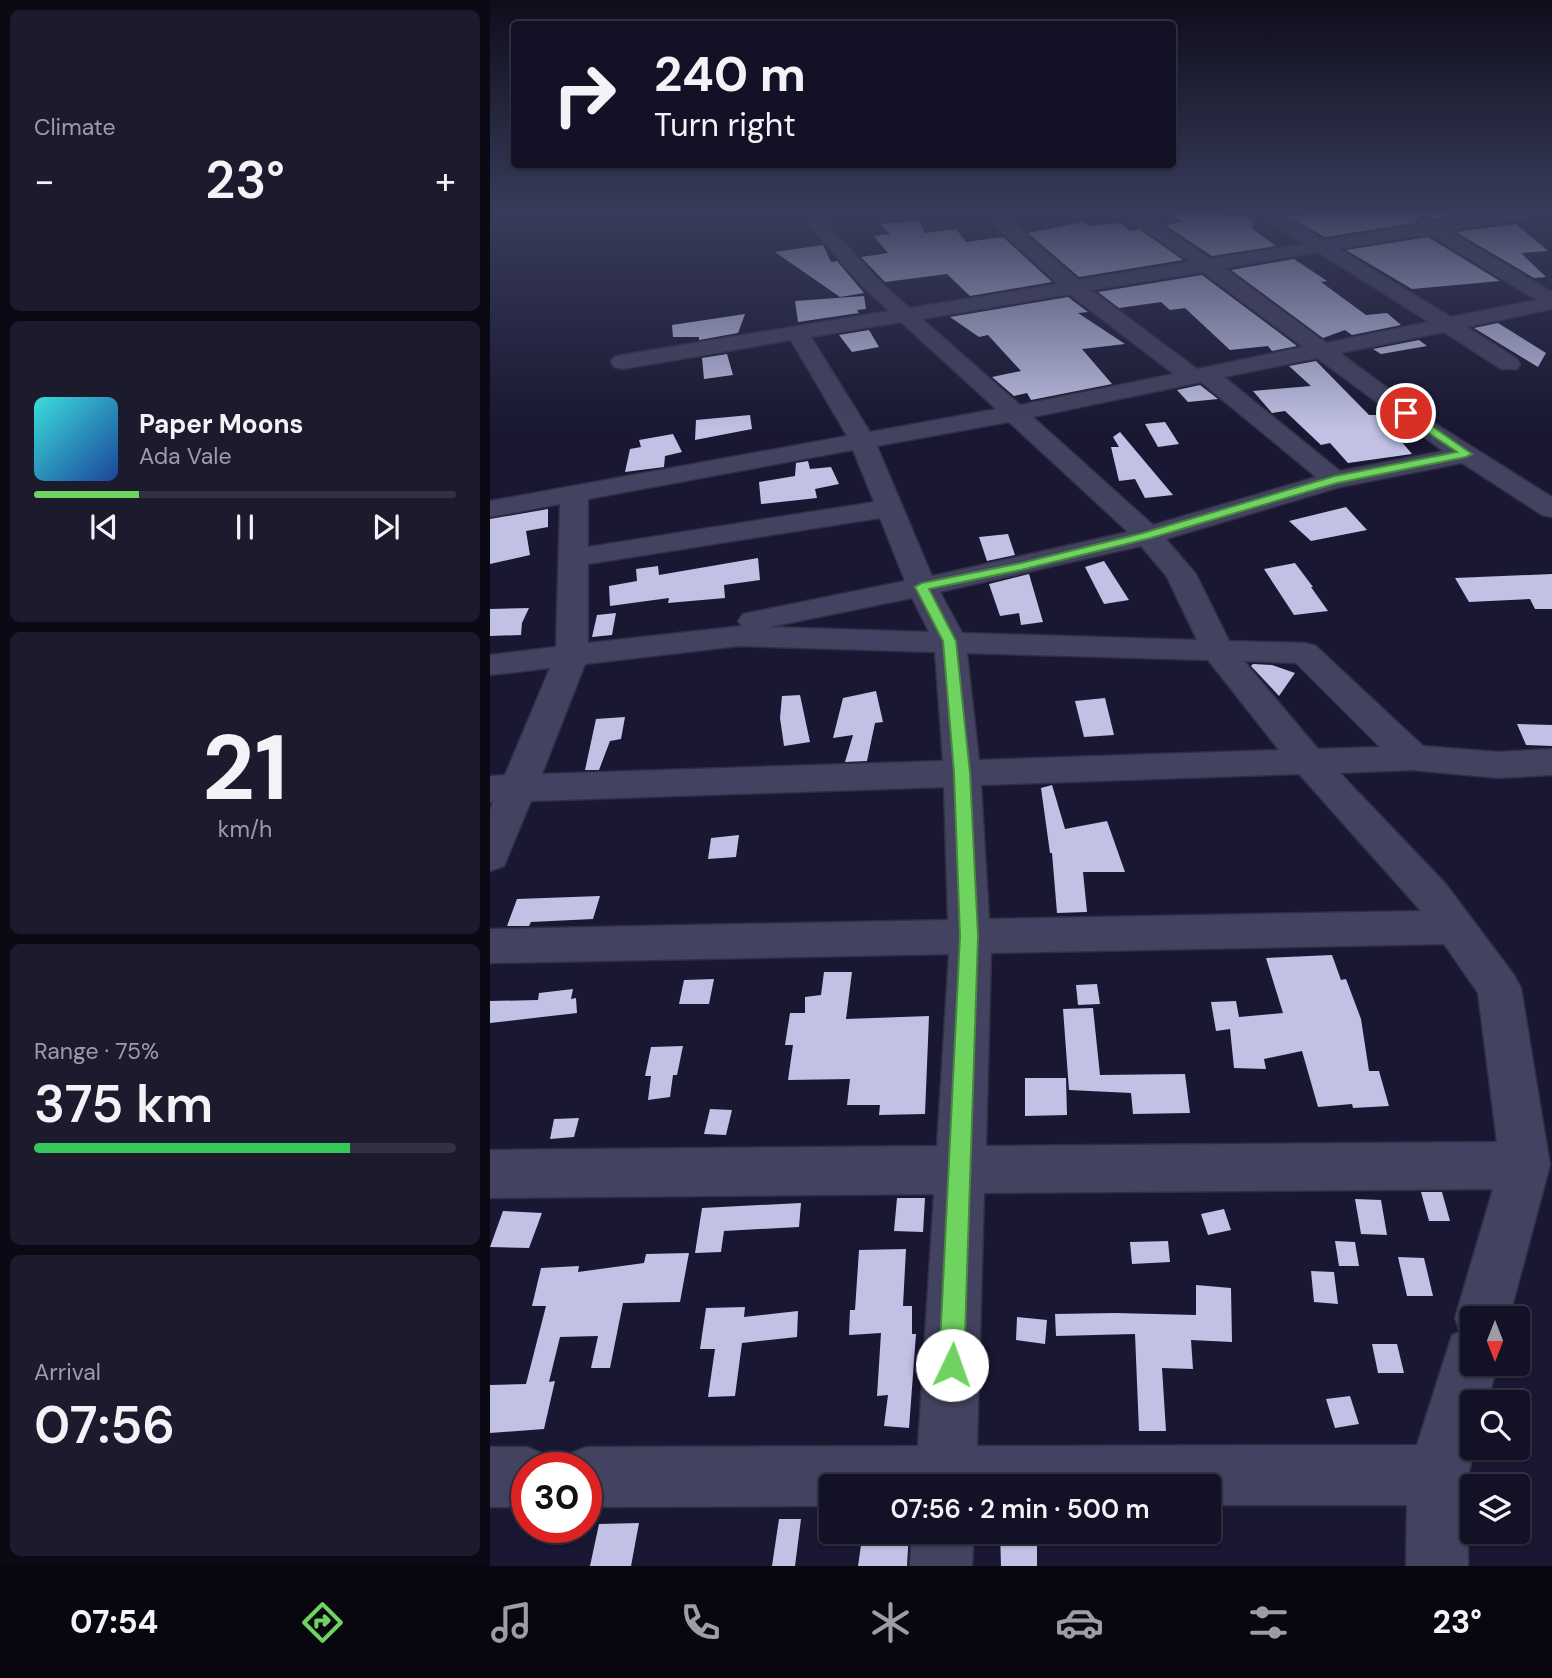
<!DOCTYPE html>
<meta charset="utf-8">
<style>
:root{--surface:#131125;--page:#1c1a2d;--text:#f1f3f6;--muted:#9d9da7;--line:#323142;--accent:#6fd360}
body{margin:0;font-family:"DM Sans",sans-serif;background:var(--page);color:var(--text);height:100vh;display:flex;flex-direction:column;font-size:26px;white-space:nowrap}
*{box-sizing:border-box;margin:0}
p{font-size:23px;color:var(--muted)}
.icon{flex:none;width:38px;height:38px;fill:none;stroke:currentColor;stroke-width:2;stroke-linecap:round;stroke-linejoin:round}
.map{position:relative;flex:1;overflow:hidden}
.drawer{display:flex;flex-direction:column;gap:10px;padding:10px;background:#0a0914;width:490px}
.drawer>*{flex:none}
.guide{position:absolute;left:21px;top:21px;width:665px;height:147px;border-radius:7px;box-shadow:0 2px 5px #0004,0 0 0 2px var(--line);background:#131125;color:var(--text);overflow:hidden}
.needle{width:46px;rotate:180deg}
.controls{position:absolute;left:970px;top:1306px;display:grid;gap:14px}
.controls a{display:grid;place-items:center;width:70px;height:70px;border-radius:7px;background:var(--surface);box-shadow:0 2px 5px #0004,0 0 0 2px var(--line);font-size:35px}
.speed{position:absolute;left:21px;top:1452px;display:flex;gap:14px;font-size:35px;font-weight:700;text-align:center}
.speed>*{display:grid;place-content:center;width:91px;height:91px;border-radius:50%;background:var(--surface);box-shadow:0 2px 5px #0004,0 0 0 2px var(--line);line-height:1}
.speed .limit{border:10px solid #d22;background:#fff;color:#111}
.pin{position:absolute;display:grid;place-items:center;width:60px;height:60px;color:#fff;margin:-30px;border:4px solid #fff;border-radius:50%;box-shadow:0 2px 7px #0007}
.me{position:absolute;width:77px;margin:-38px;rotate:3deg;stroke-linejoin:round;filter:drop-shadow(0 0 5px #0008)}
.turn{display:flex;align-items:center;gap:24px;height:147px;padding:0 28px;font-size:32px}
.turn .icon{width:91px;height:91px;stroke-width:2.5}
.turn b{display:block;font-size:49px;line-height:60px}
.big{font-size:52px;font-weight:600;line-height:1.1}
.drawer .widget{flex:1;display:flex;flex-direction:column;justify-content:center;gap:10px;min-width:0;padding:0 24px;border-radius:10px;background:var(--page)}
.drawer .dial{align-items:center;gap:0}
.dial b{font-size:91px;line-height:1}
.song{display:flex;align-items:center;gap:21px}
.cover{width:84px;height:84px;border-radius:10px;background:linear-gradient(135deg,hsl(180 70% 55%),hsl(220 70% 35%))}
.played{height:7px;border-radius:4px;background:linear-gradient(90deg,var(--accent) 25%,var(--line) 25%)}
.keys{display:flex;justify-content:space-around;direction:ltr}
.heat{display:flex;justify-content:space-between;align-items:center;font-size:38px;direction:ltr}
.charge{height:10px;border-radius:5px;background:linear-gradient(90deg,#34c759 75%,var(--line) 0)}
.trip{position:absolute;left:329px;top:1474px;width:402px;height:70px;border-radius:7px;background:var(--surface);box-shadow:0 2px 5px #0004,0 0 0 2px var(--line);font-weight:600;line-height:70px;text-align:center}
.tabs{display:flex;height:112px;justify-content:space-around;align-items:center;background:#08070f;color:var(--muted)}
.tabs .icon{width:49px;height:49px}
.tabs .on{color:var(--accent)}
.tabs b{font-size:32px;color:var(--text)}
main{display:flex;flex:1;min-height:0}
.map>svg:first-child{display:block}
.building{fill:#c0c1e4}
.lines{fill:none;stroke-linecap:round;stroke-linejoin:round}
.minor-casing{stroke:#302e41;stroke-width:3}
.minor{fill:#434260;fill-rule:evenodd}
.route{fill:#6fd360;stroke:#48893e;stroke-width:2}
</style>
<main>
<section class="drawer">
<div class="widget"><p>Climate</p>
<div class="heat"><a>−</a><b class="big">23°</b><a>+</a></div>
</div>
<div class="widget">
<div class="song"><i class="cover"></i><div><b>Paper Moons</b><p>Ada Vale</p></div></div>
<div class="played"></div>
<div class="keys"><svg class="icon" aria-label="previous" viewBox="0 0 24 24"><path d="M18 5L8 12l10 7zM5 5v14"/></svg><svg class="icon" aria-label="pause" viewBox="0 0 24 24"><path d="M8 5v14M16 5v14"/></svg><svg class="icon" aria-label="next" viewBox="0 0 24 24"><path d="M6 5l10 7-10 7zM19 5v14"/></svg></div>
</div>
<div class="widget dial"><b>21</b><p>km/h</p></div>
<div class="widget"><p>Range · 75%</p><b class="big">375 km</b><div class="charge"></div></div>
<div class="widget"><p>Arrival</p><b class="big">07:56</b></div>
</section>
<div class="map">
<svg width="1062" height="1566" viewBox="0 0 1062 1566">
<rect width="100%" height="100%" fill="#191731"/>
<g class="building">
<path d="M679 211H727L739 217 753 215 764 223 761 228 786 246 722 256 675 225 692 222Z"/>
<path d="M859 211H963V216L944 219 935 216 929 217 925 223 835 237 797 216Z"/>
<path d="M429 221 435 233 466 229 476 242 513 237 562 282 480 296 457 274 395 282 371 257 398 253 384 236 400 234 390 224Z"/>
<path d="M593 222 600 226 630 223 640 231 649 229 693 260 589 277 538 233Z"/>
<path d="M1026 224 1058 251 1031 253 1056 277 1044 278 966 232Z"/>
<path d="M938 237 1010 281 922 289 856 250Z"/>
<path d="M333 245 341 262 347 261 374 293 350 297 285 252Z"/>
<path d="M804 259 837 281 831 282 876 315 897 313 911 325 862 335 855 330 833 338 741 270Z"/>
<path d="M712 275 807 346 782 351 778 346 740 350 695 308 680 310 671 302 629 308 608 292Z"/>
<path d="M374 296 376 309 367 310 369 313 308 322 305 301Z"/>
<path d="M578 297 598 312 588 313 635 344 592 349 622 384 541 400 537 393 524 396 502 377 531 371 498 335 489 337 460 317Z"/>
<path d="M255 314 248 333 209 340V337H183L182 325Z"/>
<path d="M1008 323 1056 353 1048 367 984 328Z"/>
<path d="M379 330 389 347 362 352 349 335Z"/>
<path d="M929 340 937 346 891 354 883 349Z"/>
<path d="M237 354 243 375 214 379 212 358Z"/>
<path d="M826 361 879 415H887L914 441H911L922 454 858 463 840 443 831 445 795 411 782 413 763 391 821 386 799 366Z"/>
<path d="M710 385 728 399 698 402 687 390Z"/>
<path d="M260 415 262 429 205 440 206 420Z"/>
<path d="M675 422 689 444 668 447 655 424Z"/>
<path d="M630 432 683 495 655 498 645 479 629 481 621 447H629L623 437Z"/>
<path d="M183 434 192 452 175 456 174 467 135 472 140 449 151 447 149 440Z"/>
<path d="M318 461 320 469 341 467 349 484 325 489 327 498 271 504 269 482 305 476 306 463Z"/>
<path d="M856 507 877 530 821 541 799 521Z"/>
<path d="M58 509V527L36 531 40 555 0 564V519Z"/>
<path d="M518 534 525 555 497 561 489 537Z"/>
<path d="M268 558 270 580 234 585 235 598 178 603 179 598 120 606 119 586 147 581 146 569 168 566 169 575Z"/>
<path d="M614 561 639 600 614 604 595 567Z"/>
<path d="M805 563 823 587H821L838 611 804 615 774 569Z"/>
<path d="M539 574 553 622 531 625 529 613 510 616 499 584Z"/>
<path d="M1062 574V609H1045L1040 599 979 602 965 578Z"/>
<path d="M39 608 32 623 31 635 0 636V609Z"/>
<path d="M126 613 122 635 102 637 107 615Z"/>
<path d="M763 664 782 665 805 673 789 696 761 666Z"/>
<path d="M386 691 393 722 385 723 377 761 355 762 363 735 343 738 353 698Z"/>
<path d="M310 695 320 742 294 746 290 718 292 696Z"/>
<path d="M615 698 624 735 594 737 585 701Z"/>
<path d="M135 717 131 739 120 741 109 770H95L106 719Z"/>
<path d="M1027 724 1062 725V746L1036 745Z"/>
<path d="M562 785 575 829 617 821 635 872H593L597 912 567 913 562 853H560L551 788Z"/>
<path d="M249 835 246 857 218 859 221 838Z"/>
<path d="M110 896 103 919 41 922 39 926H17L27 899Z"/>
<path d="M842 955 851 980 856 979 871 1019 879 1071H889L899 1106 863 1108 862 1104 828 1107 812 1051 774 1059 776 1069 744 1068 740 1029 726 1031 721 1002 746 1001 749 1017 793 1013 776 958Z"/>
<path d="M334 972H362L356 1019 439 1016 435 1114 389 1115 390 1105H357L360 1079 298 1080 303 1045H295L300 1013H315V997L331 995Z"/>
<path d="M224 979 219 1004H189L194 980Z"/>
<path d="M607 984 610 1004 588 1005 586 985Z"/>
<path d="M83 989 81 999 86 998 87 1013 0 1023V1001L48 1000 49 993Z"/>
<path d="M603 1008 610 1075 695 1074 700 1113 643 1114 641 1093 579 1090 573 1009Z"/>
<path d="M193 1046 187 1075H183L180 1097 158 1100 161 1076H155L161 1047Z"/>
<path d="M535 1078H576L577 1115 535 1116Z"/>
<path d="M220 1109 242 1110 236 1135 214 1134Z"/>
<path d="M89 1118 84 1137 60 1139 64 1119Z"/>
<path d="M931 1192H952L960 1221H939Z"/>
<path d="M407 1198H435L433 1232 404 1231Z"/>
<path d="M865 1199 891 1200 897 1235 871 1234Z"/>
<path d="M311 1203 309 1227 234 1231 231 1252 205 1253 212 1208Z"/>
<path d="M734 1209 741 1230 718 1235 711 1214Z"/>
<path d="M13 1211 52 1213 39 1248 0 1247Z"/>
<path d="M678 1241 680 1262 642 1264 640 1242Z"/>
<path d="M845 1241 865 1242 869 1266H849Z"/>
<path d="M416 1249 413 1306H422V1334H426L419 1428 394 1426 398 1395 387 1396 391 1333 359 1335 360 1310H365L369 1250Z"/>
<path d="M199 1253 190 1302 133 1303 120 1368H101L108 1336 70 1337 59 1382 65 1381 54 1429 0 1433V1385L36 1384 56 1306H42L51 1268 89 1266 88 1272 154 1263 156 1254Z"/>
<path d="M908 1257 934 1258 943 1296H917Z"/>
<path d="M821 1271 844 1272 848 1304 824 1302Z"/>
<path d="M706 1285 741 1288 742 1342 701 1340 703 1369 672 1368 676 1431H649L645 1334 566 1336 565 1314 625 1313 706 1315Z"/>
<path d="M255 1307 254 1317 308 1311 307 1337 252 1343 245 1396 218 1397 225 1349H210L216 1308Z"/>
<path d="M527 1317 557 1320 555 1344 526 1340Z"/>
<path d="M882 1344H907L914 1373H888Z"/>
<path d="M860 1396 869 1424 845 1428 836 1399Z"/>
<path d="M289 1519H311L305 1566H282Z"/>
<path d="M149 1523 141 1566H100L109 1524Z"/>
<path d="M373 1531H419L417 1566H368Z"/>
<path d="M510 1531H547V1566H511Z"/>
</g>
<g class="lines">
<g class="minor-casing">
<g id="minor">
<path d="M628 211H650L721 259 813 244 762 211H784L834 240 927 225 929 220 935 219 944 222 1009 211H1053L1044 216 959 231 1062 292V309L977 327 1027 359 1030 364 1027 369H1011L954 332 850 353 946 424 1062 497V517L1052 515 972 463 850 487 676 539 706 574 739 641 815 643 826 646 933 746 1008 752 1062 749V775L1008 778 923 770 850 773 955 883 1024 975 1031 988 1060 1165 1019 1318H982V1363H1008L997 1402H982V1447H985L978 1475V1566H916L917 1505H719V1486H341V1506L96 1507V1468H70L75 1456 96 1447 428 1446 444 1194 0 1198V1150L447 1146 459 954 0 963V929L458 920 454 787 41 801 14 866 0 871V810L3 802H0V776L15 775 60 668 0 675V655L66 647 70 504 0 517V501L357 436 301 340 132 369 124 367 121 362 124 357 132 355 399 311 372 286 321 227 318 223 321 219H333L386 278 420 308 568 284 505 226 502 222 511 217 517 218 588 280 700 262ZM939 234 1046 300 961 317 849 249ZM828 252 939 322 836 343 734 268ZM713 272 813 347 707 369 601 290ZM579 294 684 374 530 405 432 319ZM411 322 506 409 380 432 321 337ZM827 358 953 451 850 471 734 377ZM711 382 826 477 663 525 543 417ZM519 422 638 532 442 576 387 446ZM363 450 384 502 98 547V499ZM390 518 415 581 253 614 248 621 252 626 98 643V564ZM651 546 677 577 707 640 472 633 450 592ZM422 598 439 632 280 627ZM249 646 445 652 453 761 52 774 95 664ZM477 653 718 660 789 750 489 760ZM754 661 806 663 890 747 828 749ZM809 774 931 911 499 919 491 785ZM954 944 988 993 1007 1142 496 1146 501 953ZM1003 1189 965 1318 970 1332 962 1335 927 1445 487 1446 494 1193Z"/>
<path d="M0 1447H37L58 1456 63 1468H37V1507H0Z"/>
<path d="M422 1531H484L482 1566H420Z"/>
</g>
</g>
<use href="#minor" class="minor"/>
</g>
<linearGradient id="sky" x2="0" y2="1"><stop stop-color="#0e0d1b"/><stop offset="0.49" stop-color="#383c5a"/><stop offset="1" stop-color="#383c5a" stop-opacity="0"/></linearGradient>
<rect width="1062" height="431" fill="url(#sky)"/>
<path class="route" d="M912 411H920L982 454 976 457 847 483 661 538 531 570 439 589 466 641 480 773 488 936 474 1365 470 1373 462 1377 453 1373 449 1365 470 936 464 773 453 641 425 587 432 583 531 563 653 533 845 476 967 452 912 415Z"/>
</svg>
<div class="controls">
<a><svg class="needle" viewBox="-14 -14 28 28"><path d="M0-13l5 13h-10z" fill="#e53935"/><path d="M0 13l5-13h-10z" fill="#9d9da7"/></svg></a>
<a><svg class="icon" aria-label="search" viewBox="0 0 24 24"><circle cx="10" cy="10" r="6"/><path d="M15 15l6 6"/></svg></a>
<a><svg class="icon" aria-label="layers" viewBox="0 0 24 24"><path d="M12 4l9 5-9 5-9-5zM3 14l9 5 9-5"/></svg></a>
</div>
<div class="speed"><div class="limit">30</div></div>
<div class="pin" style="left:916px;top:413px;background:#d93025"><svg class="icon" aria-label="arrive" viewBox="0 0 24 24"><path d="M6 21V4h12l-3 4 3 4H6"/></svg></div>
<svg class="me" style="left:462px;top:1365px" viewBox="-20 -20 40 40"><circle r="19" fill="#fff"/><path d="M0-13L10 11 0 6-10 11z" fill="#6fd360"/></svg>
<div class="trip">07:56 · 2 min · 500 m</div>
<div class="guide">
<div class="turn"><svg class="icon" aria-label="right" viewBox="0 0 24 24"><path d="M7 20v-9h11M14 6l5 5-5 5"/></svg><div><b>240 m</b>Turn right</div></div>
</div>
</div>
</main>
<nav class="tabs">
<b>07:54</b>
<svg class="icon on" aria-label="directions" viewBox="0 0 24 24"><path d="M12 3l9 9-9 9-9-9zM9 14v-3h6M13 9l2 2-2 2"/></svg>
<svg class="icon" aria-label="music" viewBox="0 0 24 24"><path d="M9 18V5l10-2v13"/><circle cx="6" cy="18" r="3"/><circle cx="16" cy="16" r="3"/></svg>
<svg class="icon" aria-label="phone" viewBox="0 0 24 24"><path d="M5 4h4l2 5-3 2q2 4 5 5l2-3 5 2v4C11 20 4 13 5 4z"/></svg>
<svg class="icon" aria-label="climate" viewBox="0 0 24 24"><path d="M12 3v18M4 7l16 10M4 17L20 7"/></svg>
<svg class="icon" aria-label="car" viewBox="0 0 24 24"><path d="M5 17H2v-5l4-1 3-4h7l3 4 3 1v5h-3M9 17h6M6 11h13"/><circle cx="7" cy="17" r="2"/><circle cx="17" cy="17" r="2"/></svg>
<svg class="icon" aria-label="filters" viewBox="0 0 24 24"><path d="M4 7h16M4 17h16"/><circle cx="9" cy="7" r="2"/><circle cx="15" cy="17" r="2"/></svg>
<b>23°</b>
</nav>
